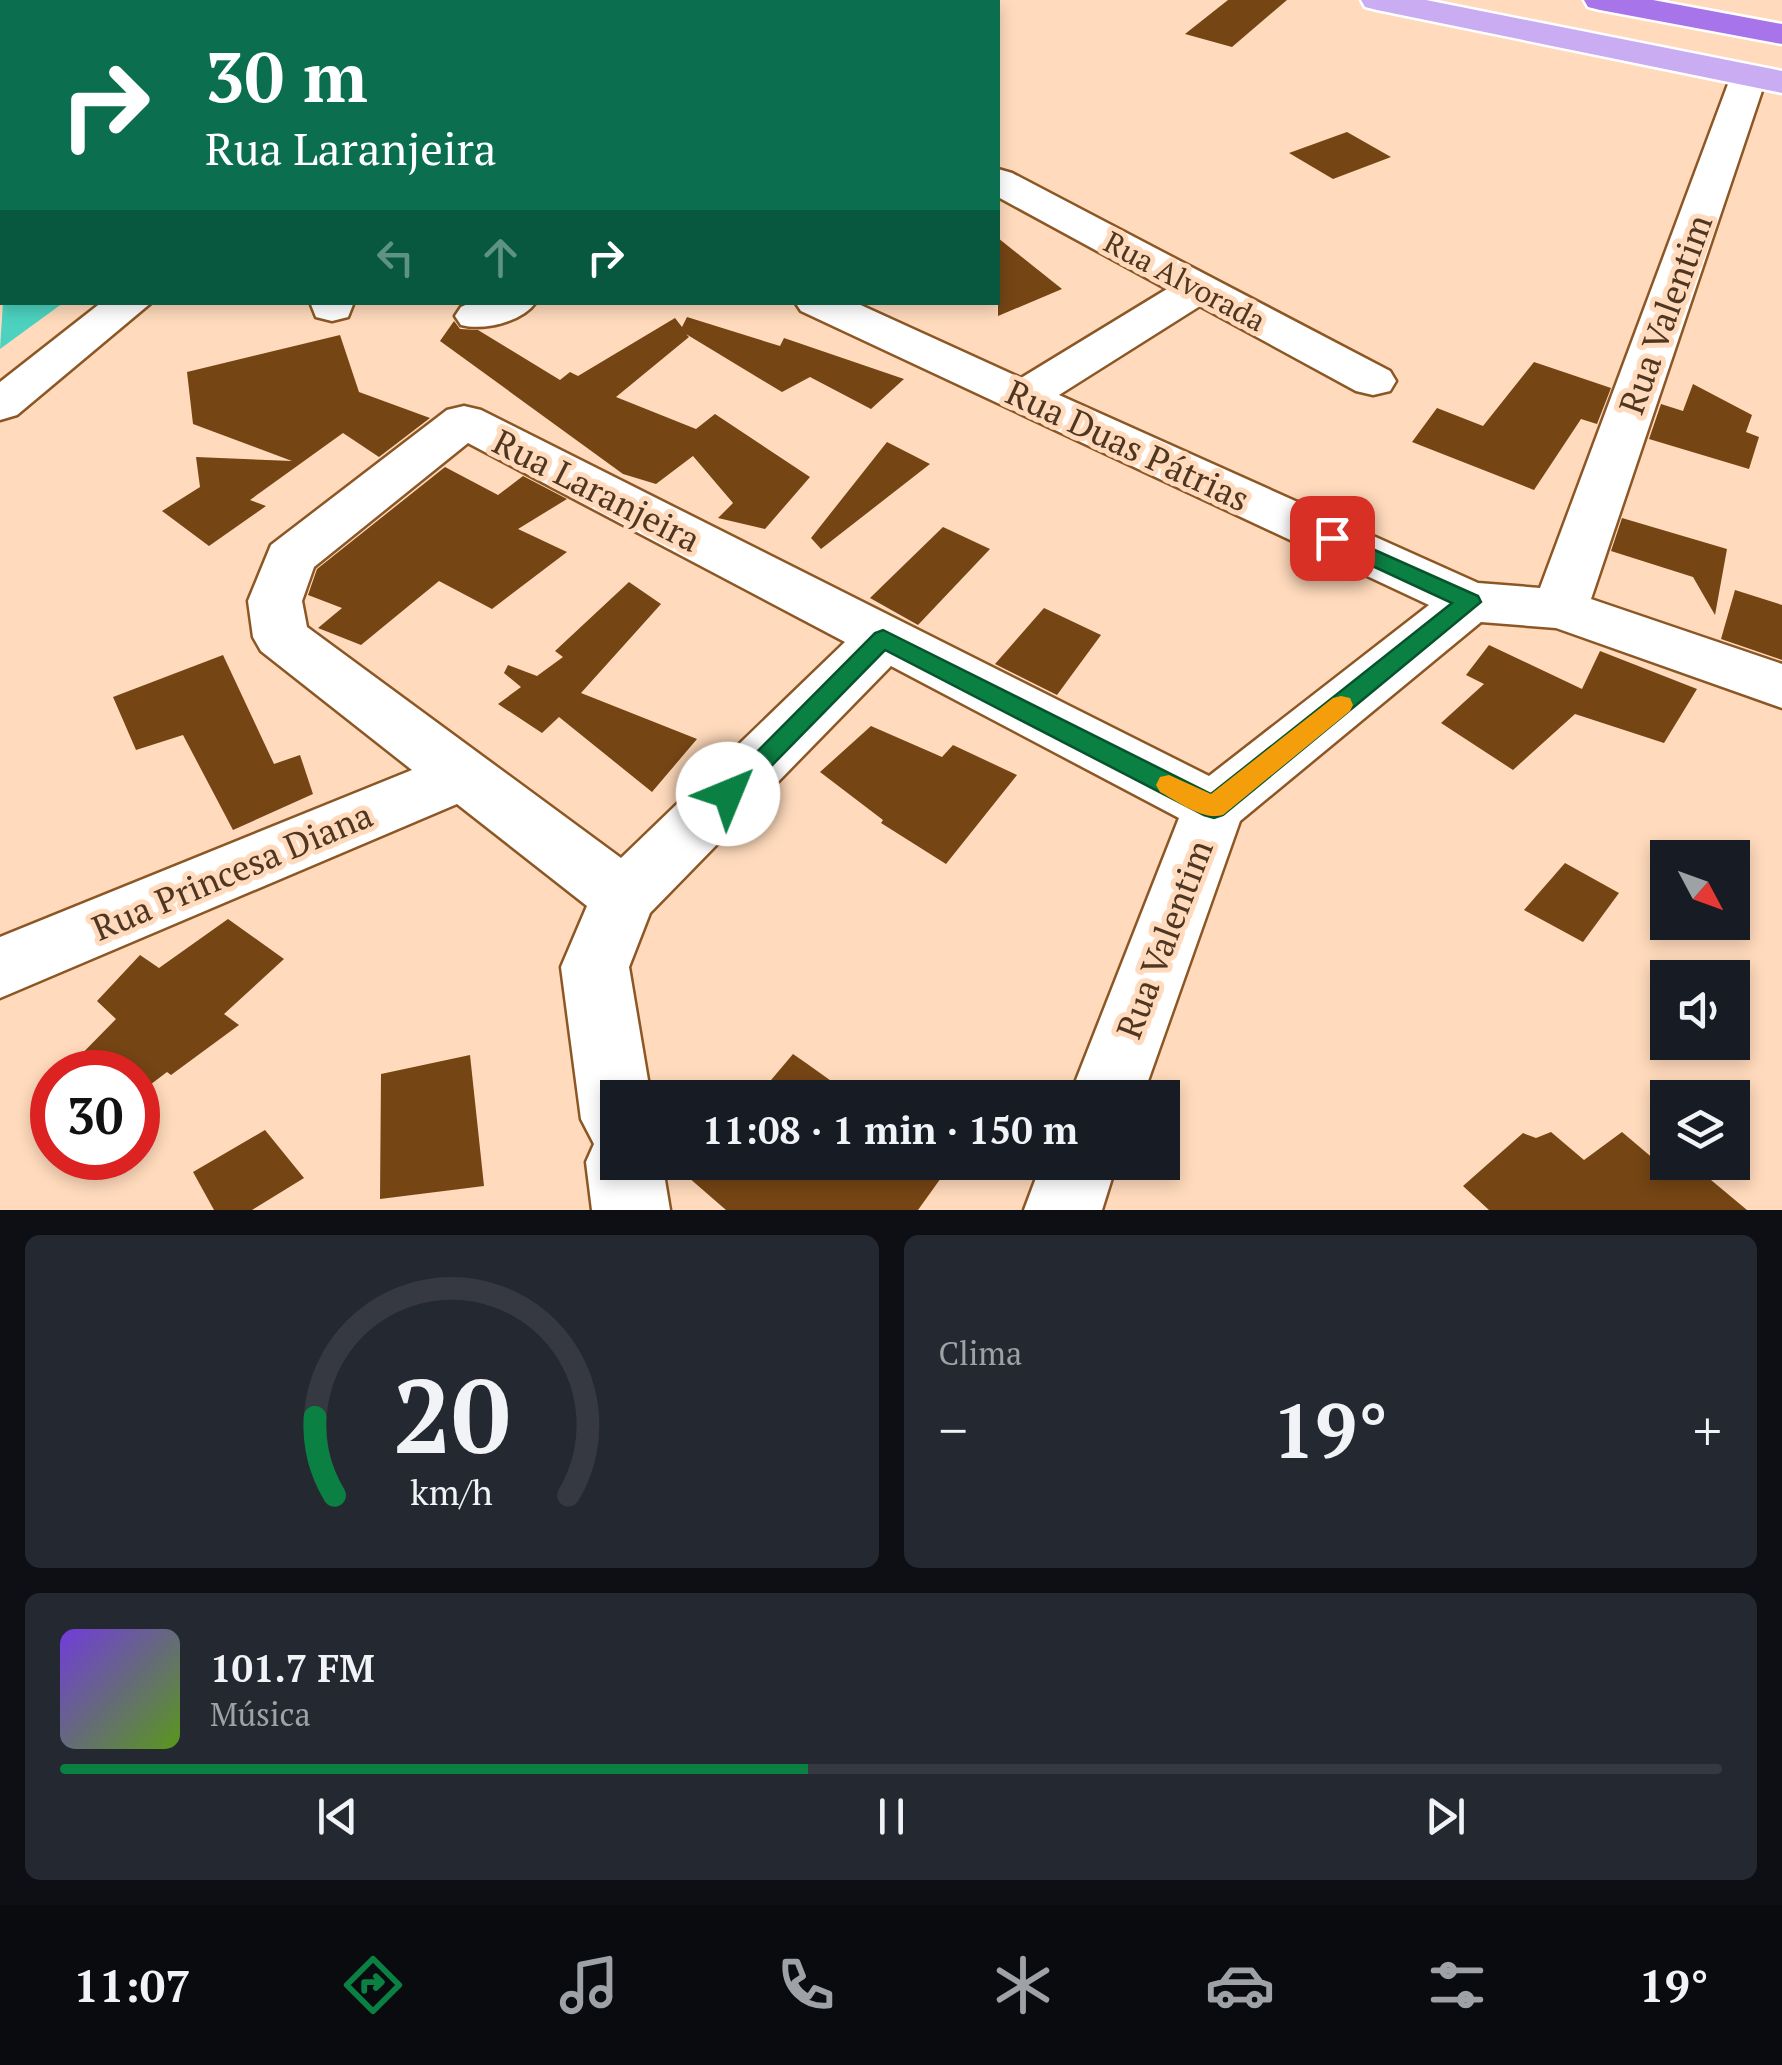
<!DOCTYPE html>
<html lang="pt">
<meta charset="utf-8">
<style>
:root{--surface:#171b24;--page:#242831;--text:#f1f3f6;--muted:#9ea1a6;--line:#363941;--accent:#0b8043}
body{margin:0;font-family:"PT Serif",serif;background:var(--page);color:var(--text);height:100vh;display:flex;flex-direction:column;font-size:38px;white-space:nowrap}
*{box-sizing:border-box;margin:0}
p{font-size:32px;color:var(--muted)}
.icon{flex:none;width:55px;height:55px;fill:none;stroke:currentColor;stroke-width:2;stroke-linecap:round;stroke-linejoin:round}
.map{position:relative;height:1210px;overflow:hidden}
.details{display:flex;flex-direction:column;gap:25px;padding:25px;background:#0d0f14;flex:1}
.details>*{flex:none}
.top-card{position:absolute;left:0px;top:0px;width:1000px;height:305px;box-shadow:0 5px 15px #0003;background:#0b6e4f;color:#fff;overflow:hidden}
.needle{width:65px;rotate:131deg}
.buttons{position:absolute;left:1650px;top:840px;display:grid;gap:20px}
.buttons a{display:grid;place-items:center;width:100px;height:100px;border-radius:0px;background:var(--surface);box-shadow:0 5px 15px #0003;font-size:50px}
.speed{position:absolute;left:30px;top:1050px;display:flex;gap:20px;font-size:50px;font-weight:700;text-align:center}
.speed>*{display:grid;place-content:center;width:130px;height:130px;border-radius:50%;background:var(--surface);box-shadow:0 5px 15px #0003;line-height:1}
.speed .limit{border:15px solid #d22;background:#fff;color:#111}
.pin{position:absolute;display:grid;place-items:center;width:85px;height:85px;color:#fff;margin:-42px;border-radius:20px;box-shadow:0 5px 15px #0006}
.me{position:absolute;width:110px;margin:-55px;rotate:45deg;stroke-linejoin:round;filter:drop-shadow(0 0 8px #0008)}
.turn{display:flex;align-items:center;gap:35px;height:210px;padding:0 40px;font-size:45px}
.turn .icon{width:130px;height:130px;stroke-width:2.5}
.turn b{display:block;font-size:70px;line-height:85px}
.lanes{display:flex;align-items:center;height:95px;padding:0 40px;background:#0003;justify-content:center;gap:50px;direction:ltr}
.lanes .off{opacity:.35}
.big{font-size:75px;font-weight:700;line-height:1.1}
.details .widget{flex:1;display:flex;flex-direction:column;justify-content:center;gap:15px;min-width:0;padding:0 35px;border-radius:15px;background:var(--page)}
.details .dial{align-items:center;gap:0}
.dial svg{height:260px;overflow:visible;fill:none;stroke:var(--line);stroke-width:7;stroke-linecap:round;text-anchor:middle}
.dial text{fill:var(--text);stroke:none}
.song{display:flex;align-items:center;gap:30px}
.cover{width:120px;height:120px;border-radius:15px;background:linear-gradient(135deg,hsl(260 70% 55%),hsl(90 70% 35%))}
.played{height:10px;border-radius:5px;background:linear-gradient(90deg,var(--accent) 45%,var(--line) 45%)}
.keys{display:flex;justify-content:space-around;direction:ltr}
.heat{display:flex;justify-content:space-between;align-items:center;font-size:55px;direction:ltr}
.details .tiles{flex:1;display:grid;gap:25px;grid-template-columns:1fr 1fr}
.widget:last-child{grid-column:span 2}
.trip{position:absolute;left:600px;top:1080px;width:580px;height:100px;border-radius:0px;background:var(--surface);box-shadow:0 5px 15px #0003;font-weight:700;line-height:100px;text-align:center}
.menu{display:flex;height:160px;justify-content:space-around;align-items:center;background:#090b0e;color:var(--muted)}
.menu .icon{width:70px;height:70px}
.menu .on{color:var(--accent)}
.menu b{font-size:45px;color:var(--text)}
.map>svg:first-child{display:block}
.water{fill:#4cd2bf}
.building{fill:#754514}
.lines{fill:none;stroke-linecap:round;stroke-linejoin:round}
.minor-casing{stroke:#8c5724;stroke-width:5}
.major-casing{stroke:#fff;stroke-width:5}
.highway-casing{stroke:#fff;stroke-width:5}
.minor{fill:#fff;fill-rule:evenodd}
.major{fill:#caacf2;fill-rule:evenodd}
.highway{fill:#a774ea;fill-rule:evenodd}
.route{fill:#0b8043;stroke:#07532c;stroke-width:2.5}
.slow{fill:#f59e0b}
.labels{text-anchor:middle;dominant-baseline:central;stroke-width:10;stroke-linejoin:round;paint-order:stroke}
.far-street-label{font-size:30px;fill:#4e3621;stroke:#ffdabc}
.street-label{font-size:35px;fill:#4e3621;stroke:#ffdabc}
</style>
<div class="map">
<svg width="1782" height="1210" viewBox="0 0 1782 1210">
<rect width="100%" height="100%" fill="#ffdabc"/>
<path class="water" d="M3 302H63V303L0 349Z"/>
<g class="building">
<path d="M1228 0H1287L1232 47 1185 34Z"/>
<path d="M1347 132 1391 157 1333 179 1289 153Z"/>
<path d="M998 238 1062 289 998 316Z"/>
<path d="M687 317 780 346 784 338 904 379 871 409 810 377 782 392 686 334 689 337 616 397 696 429 715 414 810 477 765 529 718 518 733 503 693 456 656 484 623 474 440 341 454 321 460 329 478 330 560 380 570 372 578 376 675 318 682 327Z"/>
<path d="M340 335 359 392 430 418 379 457 343 433 250 500 266 506 209 546 162 511 200 487 196 457 292 461 193 424 187 372Z"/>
<path d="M1534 362 1611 388 1597 424 1581 419 1534 490 1412 442 1437 408 1483 426Z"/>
<path d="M1693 384 1752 415 1746 432 1759 437 1749 469 1649 439 1661 404 1683 411Z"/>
<path d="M887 442 930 464 821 549 811 538Z"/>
<path d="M445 467 498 495 523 476 567 499 518 529 567 552 492 609 439 581 361 645 318 628 342 608 308 595 317 569Z"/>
<path d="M1622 518 1727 549 1715 615 1693 577 1611 551Z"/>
<path d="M943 527 990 549 918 625 870 598Z"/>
<path d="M629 582 661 604 581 693 697 739 652 792 559 717 542 733 498 704 521 687 504 673 508 665 537 676 563 657 555 651Z"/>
<path d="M1735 590 1782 605V660L1721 639Z"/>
<path d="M1044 608 1101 635 1057 695 995 664Z"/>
<path d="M1489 645 1582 689 1600 651 1697 689 1664 743 1575 714 1513 770 1441 723 1484 684 1466 675Z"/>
<path d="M223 655 274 764 300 755 313 794 233 830 183 735 136 750 113 697Z"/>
<path d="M871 726 942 757 953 745 1017 775 946 864 881 823 883 820 820 772Z"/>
<path d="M1565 863 1619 893 1583 942 1524 910Z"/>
<path d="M228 919 284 959 224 1014 239 1025 171 1075 167 1072 138 1094V1072H64L116 1019 97 1001 140 955 159 968Z"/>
<path d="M793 1054 806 1063 855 1098H756Z"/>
<path d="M470 1055 484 1186 380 1199 381 1074Z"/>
<path d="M265 1130 304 1178 252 1210H214L193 1172Z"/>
<path d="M1551 1132 1584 1160 1622 1132 1675 1177 1693 1165 1747 1210H1489L1463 1186 1523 1133 1536 1138Z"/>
<path d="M702 1162H948L951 1164 918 1210H726L688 1177Z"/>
</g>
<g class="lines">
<g class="minor-casing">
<g id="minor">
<path d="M1749 65 1762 68 1767 76 1591 599 1782 664V708L1556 628 1481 622 1240 821 1142 1098H1069L1179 818 891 666 650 913 629 967 651 1098H618V1162H662L670 1210H592L586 1162 594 1144 581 1119 561 967 587 906 457 804 0 998V937L412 770 261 651 253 637 248 601 271 545 447 410 464 406 481 410 1209 776 1429 605 801 311 795 302H854L1021 378 1167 289 998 197V169L1012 173 1390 371 1396 381 1390 391 1373 395 1356 391 1200 306 1059 395 1478 583 1540 588 1731 76 1736 68ZM468 443 845 642 621 858 307 627 302 601 314 567Z"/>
<path d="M2 77V99L0 100V78Z"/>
<path d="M0 139 2 140V165L0 164Z"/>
<path d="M102 302H152L17 415 0 420V382Z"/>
<path d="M310 302H354L348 317 332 321 316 317Z"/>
<path d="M472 302H536C522 322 484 331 461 325L455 316 461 307Z"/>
<path d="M1042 1162H1117L1102 1210H1024Z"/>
</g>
</g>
<g class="major-casing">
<path id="major" d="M1361 0H1426L1782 71V93L1377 10 1365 7Z"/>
</g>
<g class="highway-casing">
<path id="highway" d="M1584 0H1653L1782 24V44L1600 10 1588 7Z"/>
</g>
<use href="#minor" class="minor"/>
<use href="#major" class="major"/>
<use href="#highway" class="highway"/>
</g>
<path class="route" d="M1332 531 1478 596 1481 602 1223 815 1214 818 1204 815 885 650 737 801H718L715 794 875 633 883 630 1211 794 1452 603 1325 544 1321 538Z"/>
<path class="slow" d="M1341 696 1350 698 1353 705 1350 711 1223 815C1203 821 1177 801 1160 792L1156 785 1160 777 1169 775 1211 794 1333 698Z"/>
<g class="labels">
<g class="far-street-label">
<text transform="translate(1185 281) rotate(28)">Rua Alvorada</text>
</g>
<g class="street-label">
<text transform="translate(1665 314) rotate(-70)">Rua Valentim</text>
<text transform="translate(1128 445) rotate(25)">Rua Duas Pátrias</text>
<text transform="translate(597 490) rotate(27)">Rua Laranjeira</text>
<text transform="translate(232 871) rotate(-23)">Rua Princesa Diana</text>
<text transform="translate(1164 939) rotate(-69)">Rua Valentim</text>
</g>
</g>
</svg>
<div class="buttons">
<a><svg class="needle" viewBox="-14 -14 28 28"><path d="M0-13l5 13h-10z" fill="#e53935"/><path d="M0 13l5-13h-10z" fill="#9ea1a6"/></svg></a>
<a><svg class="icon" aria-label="sound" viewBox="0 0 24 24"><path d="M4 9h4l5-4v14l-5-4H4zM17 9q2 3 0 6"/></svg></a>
<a><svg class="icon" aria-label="layers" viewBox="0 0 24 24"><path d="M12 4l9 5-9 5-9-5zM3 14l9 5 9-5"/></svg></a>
</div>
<div class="speed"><div class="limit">30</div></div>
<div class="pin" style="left:1332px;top:538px;background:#d93025"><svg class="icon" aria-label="arrive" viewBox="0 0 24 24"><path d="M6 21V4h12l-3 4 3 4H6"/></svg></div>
<svg class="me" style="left:728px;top:794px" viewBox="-20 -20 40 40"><circle r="19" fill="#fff"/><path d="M0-13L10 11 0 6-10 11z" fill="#0b8043"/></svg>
<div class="trip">11:08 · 1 min · 150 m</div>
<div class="top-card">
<div class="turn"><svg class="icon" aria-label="right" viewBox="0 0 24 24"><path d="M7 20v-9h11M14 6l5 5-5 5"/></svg><div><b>30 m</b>Rua Laranjeira</div></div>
<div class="lanes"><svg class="icon off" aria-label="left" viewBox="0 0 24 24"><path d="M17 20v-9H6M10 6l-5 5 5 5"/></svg><svg class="icon off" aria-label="ahead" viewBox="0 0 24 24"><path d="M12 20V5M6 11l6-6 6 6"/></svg><svg class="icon" aria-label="right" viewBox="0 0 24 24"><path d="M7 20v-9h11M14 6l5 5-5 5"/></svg></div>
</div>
</div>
<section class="details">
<div class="tiles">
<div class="widget dial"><svg viewBox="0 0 100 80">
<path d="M14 69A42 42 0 1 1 86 69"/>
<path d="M14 69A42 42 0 0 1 8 45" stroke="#0b8043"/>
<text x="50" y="56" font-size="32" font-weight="700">20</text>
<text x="50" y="72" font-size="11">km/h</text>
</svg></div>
<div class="widget"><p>Clima</p>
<div class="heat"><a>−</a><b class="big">19°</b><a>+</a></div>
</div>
<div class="widget">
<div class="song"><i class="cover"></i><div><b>101.7 FM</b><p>Música</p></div></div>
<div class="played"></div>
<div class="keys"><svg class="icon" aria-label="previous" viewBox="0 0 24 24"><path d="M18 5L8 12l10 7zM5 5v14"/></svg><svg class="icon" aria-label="pause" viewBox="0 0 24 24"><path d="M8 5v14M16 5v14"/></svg><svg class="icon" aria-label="next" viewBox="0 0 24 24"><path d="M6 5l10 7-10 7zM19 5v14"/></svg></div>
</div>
</div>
</section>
<nav class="menu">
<b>11:07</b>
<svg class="icon on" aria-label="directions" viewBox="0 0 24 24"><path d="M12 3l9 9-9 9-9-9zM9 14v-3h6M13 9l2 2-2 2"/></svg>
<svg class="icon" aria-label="music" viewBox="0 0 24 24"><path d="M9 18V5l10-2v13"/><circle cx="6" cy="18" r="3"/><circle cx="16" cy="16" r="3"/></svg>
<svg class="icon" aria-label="phone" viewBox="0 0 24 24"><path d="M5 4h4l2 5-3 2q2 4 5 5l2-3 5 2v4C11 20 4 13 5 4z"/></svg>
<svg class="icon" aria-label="climate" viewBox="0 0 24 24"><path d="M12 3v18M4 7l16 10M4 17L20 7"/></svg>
<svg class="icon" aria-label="car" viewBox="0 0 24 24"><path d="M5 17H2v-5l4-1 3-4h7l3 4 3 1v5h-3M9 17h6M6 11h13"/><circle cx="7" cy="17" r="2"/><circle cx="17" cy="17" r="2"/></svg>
<svg class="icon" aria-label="filters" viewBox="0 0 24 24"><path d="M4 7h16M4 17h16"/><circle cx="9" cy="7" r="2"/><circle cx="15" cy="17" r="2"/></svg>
<b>19°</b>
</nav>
